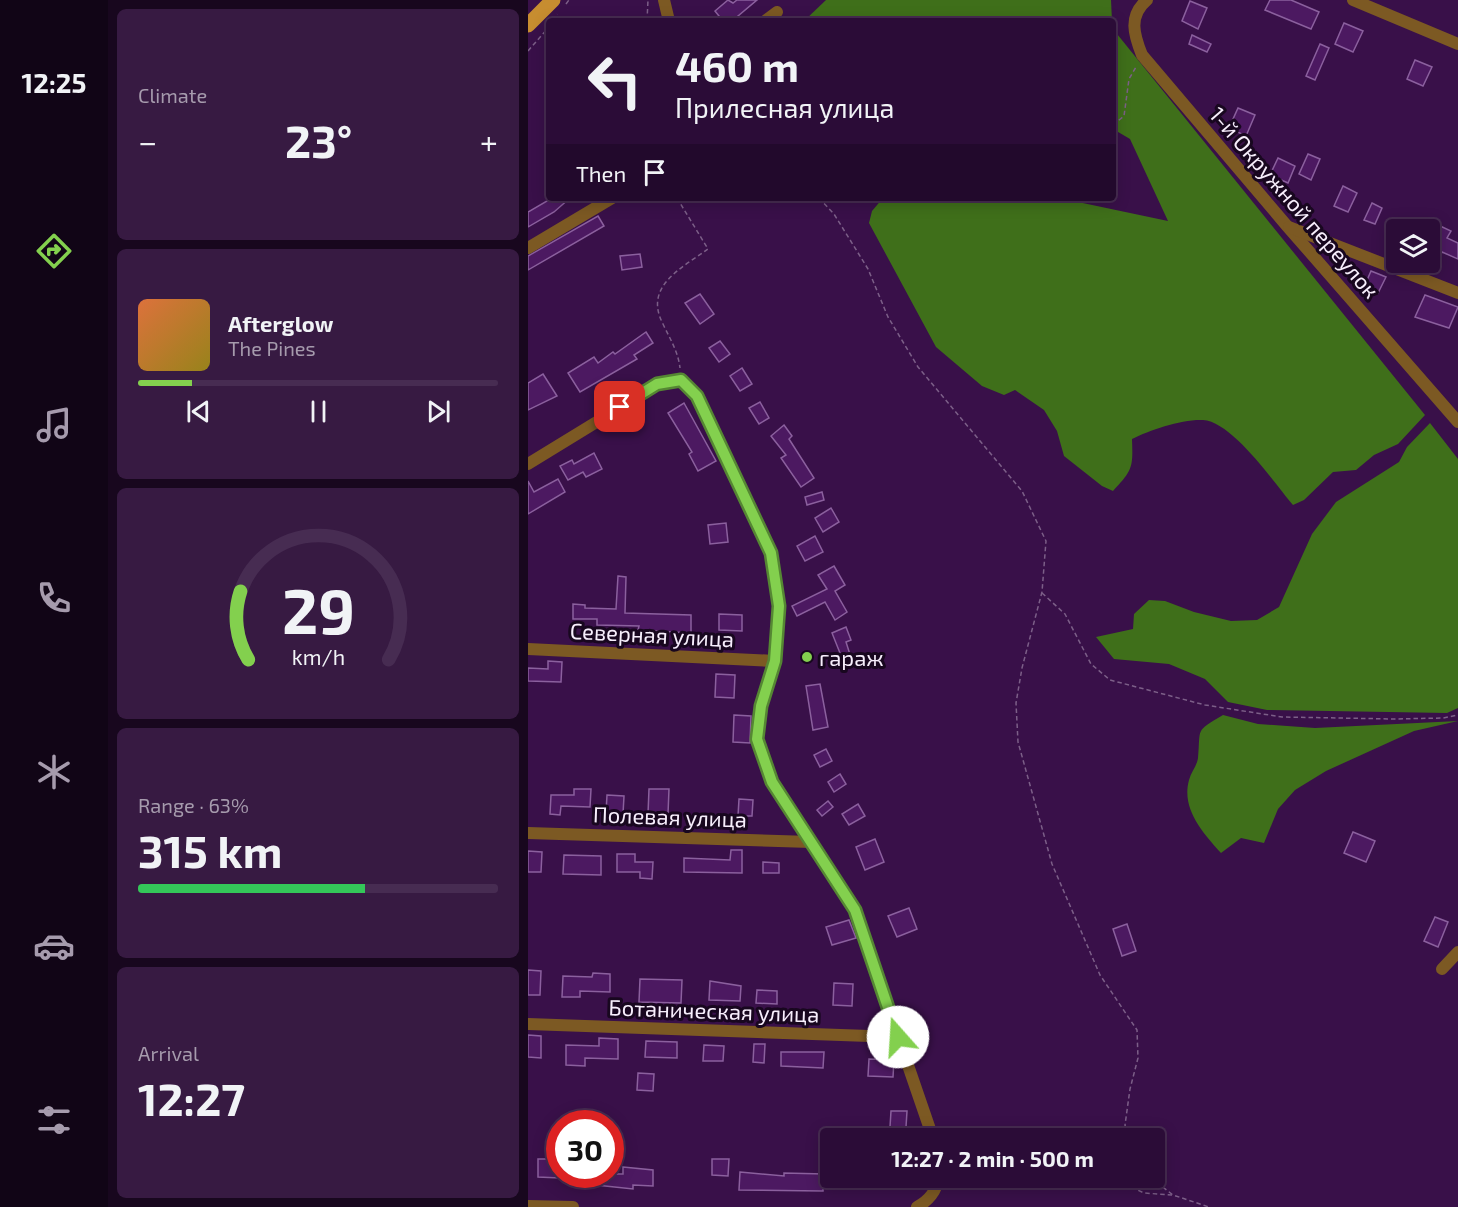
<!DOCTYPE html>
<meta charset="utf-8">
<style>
:root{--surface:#2b0c37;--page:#371a42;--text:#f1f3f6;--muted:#a69bad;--line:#472c52;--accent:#83d04e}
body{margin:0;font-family:"Exo 2",sans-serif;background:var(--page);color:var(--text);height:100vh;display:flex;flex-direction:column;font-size:22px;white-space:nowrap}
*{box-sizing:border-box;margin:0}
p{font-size:20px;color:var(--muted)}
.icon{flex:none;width:33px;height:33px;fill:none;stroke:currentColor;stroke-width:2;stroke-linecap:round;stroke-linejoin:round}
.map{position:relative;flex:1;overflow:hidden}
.drawer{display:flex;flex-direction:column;gap:9px;padding:9px;background:#18071e;width:420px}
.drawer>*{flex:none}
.banner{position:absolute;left:18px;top:18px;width:570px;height:183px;border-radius:6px;box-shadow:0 3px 15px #0003,0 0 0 2px var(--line);background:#2b0c37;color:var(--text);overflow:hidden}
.fabs{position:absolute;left:858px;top:219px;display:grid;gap:12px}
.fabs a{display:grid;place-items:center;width:54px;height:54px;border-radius:6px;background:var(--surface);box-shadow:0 3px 15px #0003,0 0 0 2px var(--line);font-size:30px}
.speed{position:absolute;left:18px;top:1110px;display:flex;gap:12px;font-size:30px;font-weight:700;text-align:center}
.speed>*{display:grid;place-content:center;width:78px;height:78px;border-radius:50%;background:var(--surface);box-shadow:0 3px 15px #0003,0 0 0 2px var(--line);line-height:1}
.speed .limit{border:9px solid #d22;background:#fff;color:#111}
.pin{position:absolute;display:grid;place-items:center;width:51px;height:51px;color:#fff;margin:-26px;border-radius:12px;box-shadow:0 3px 9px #0006}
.me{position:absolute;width:66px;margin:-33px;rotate:341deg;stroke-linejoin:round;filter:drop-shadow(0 0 4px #0008)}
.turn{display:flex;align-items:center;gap:21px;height:126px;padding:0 30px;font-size:27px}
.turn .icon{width:78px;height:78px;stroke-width:2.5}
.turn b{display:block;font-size:42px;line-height:51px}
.then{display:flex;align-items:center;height:57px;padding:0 30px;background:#0003;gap:12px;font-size:22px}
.big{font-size:45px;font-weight:700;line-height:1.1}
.drawer .tile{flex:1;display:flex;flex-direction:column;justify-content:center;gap:9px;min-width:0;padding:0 21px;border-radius:9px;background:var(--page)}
.drawer .dial{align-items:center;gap:0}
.dial svg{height:156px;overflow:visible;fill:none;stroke:var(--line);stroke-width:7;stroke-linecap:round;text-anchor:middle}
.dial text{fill:var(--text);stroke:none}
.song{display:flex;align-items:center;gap:18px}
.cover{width:72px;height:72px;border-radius:9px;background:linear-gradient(135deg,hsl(20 70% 55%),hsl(50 70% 35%))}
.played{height:6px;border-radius:3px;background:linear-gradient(90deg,var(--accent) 15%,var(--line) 15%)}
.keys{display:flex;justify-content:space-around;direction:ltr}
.heat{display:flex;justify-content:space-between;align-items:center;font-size:33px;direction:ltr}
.charge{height:9px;border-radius:4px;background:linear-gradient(90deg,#34c759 63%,var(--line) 0)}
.trip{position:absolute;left:292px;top:1128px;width:345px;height:60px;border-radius:6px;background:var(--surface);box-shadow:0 3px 15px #0003,0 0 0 2px var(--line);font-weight:700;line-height:60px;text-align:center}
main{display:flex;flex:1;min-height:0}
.menu{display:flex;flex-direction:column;width:108px;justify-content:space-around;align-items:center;background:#110516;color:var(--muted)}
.menu .icon{width:42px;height:42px}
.menu .active{color:var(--accent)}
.menu b{font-size:27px;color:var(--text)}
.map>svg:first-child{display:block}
.forest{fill:#3f6f1a}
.building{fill:#4c1961;stroke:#8b609e;stroke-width:1.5}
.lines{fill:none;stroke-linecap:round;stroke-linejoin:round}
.path{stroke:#7c5f88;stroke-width:1.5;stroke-dasharray:4.5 3;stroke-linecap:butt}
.minor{stroke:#7c5923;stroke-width:12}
.major{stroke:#c78d30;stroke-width:15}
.route-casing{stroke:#558733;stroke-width:15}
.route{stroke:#83d04e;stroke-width:10}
.poi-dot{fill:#83d04e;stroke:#18071f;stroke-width:2}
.labels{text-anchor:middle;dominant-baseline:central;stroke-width:6;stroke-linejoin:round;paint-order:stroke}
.street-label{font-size:22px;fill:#f7eefc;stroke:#18071f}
.poi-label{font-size:22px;fill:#f7eefc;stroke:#18071f;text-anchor:start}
</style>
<main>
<nav class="menu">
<b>12:25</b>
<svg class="icon active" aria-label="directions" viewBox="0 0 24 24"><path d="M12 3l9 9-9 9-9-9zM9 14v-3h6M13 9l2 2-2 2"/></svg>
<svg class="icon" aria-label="music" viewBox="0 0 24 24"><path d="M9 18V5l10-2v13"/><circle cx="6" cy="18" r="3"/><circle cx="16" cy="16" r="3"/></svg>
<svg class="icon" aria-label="phone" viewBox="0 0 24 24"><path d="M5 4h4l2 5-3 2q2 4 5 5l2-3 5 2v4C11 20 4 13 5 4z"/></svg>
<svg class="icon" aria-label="climate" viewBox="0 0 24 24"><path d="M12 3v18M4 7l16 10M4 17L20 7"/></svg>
<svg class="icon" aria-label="car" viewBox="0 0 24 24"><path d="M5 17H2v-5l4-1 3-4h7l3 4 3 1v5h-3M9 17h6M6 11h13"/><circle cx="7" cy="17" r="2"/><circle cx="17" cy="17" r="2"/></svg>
<svg class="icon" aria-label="filters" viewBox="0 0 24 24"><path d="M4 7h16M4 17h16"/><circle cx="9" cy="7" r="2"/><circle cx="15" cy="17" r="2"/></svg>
</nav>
<section class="drawer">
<div class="tile"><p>Climate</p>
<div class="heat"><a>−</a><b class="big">23°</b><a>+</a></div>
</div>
<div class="tile">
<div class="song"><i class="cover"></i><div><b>Afterglow</b><p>The Pines</p></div></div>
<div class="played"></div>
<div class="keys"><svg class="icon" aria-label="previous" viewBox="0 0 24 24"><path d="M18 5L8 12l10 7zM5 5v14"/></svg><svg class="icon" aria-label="pause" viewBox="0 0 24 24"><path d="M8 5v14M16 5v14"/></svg><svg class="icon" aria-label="next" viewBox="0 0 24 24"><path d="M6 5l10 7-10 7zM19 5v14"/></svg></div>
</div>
<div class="tile dial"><svg viewBox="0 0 100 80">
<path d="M14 69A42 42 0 1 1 86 69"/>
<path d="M14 69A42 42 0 0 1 10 34" stroke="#83d04e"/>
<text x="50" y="56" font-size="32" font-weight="700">29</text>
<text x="50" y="72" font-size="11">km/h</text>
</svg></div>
<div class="tile"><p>Range · 63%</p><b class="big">315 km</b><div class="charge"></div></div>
<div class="tile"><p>Arrival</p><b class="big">12:27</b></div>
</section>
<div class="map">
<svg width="930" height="1207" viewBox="0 0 930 1207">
<rect width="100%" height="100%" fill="#391049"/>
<g class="forest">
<path d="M298 0H583L584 21H276Z"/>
<path d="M585 29 897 415 870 444 846 455 828 470 805 472 776 500 765 505C746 483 705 422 675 420 654 419 622 430 604 439 605 467 605 470 585 491L574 486 536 456 529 431 516 410 487 390 476 395 454 386 408 347 341 223 344 211 355 198H531L640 221 602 139 585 129Z"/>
<path d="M902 423 930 459V708L919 713 739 710 700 702 677 679 641 664 586 659 568 637 605 629 606 614 621 600 637 601 666 612 703 621 729 620 751 607 784 534 808 502 871 462 879 447Z"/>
<path d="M695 715 730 724 787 728 930 721 886 731 798 771 767 790 750 809 736 843 713 838 693 853C675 833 653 809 661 780 663 772 669 766 670 758 673 728 666 732 695 715Z"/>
</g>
<g class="building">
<path d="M200 0 205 3 209 0H229L204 21H195L187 11Z"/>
<path d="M742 0H763L791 12 783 29 737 10Z"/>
<path d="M662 1 679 8 670 29 654 21Z"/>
<path d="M816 23 835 31 825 52 807 44Z"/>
<path d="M664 35 683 44 679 52 661 44Z"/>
<path d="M792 44 801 48 787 80 778 76Z"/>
<path d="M887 60 904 67 895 86 879 79Z"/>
<path d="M710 108 727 115 718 136 701 128Z"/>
<path d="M780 154 792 159 783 180 771 174Z"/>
<path d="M750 158 767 166 760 183 742 175Z"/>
<path d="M815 186 829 193 820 212 806 206Z"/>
<path d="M24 198H42L26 212 0 227V212Z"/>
<path d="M844 203 854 208 847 224 836 220Z"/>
<path d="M70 216 76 226 0 270V256Z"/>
<path d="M910 225 923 231 919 238 930 243V259L914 252 912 255 902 250Z"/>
<path d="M112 254 114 267 94 270 92 256Z"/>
<path d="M843 271 858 277 850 293 836 287Z"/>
<path d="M172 294 186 314 172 324 157 303Z"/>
<path d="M897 295 930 307 921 328 887 317Z"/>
<path d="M118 332 125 343 106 355 109 359 52 392 40 373 66 357 70 363 85 352 87 354Z"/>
<path d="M192 341 202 354 191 362 181 348Z"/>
<path d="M214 368 224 384 212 391 202 376Z"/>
<path d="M15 374 29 396 0 410V383Z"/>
<path d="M232 402 241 418 231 424 221 408Z"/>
<path d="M156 403 188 461 170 471 161 454 164 452 140 413Z"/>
<path d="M256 425 264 436 261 439 286 478 273 487 253 458 258 455 243 436Z"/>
<path d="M66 453 74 469 58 477 55 472 40 480 32 466 44 460 46 464Z"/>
<path d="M30 479 37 492 0 514V481L6 492Z"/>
<path d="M294 492 296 500 279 505 277 497Z"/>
<path d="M303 508 311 522 295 532 287 518Z"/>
<path d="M198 523 200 542 182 544 180 525Z"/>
<path d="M287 536 295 552 277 561 269 546Z"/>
<path d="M306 566 317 585 307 591 319 612 307 620 297 602 269 616 264 606 299 589 290 575Z"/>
<path d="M90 576 98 577 97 613 163 615V633L110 630 111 626 69 625V619H45V604L57 605V608L88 609Z"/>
<path d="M191 614 214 615V631L191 630Z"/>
<path d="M318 627 323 640 318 642 325 664 312 668 307 655 312 653 304 633Z"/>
<path d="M20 661 34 662 33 682 0 681V668L20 669Z"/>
<path d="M188 674 207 675 206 698 187 697Z"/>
<path d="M292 684 300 727 285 730 278 686Z"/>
<path d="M206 715 223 716 222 743 205 742Z"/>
<path d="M298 749 304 761 292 767 286 755Z"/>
<path d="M312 774 318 784 306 792 300 782Z"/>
<path d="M46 789H63L62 807 33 806 32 815 22 814 23 795H46Z"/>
<path d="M121 789H141L140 814H120Z"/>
<path d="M79 795 96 796 95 814 78 813Z"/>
<path d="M211 799 225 800 224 816H210Z"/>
<path d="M300 801 305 807 294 816 289 810Z"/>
<path d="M330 804 337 816 321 825 314 814Z"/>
<path d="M825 832 847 841 838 862 816 853Z"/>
<path d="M347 839 356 862 337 870 328 847Z"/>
<path d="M203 850H214V873L156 872V858L202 860Z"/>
<path d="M0 851 14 852 13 872H0Z"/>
<path d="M89 854H107V862H125L124 879 112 878V872H89Z"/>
<path d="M36 855 73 856V875L35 874Z"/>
<path d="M235 862 251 863V873H235Z"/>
<path d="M381 908 389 929 369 937 360 916Z"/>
<path d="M907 917 920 922 910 947 896 941Z"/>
<path d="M321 920 328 938 304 945 298 927Z"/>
<path d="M599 924 608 951 594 956 585 929Z"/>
<path d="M0 970 13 971 12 995H0Z"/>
<path d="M65 973 82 974V992L52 991V997H34L35 976 64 977Z"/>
<path d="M112 979 154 980 153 1003 111 1002Z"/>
<path d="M182 981 213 986 212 1001 181 1000Z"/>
<path d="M306 983 325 984 324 1006 305 1005Z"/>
<path d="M229 990 249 991V1004L228 1003Z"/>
<path d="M0 1035 13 1036V1058L0 1057Z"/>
<path d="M71 1038 90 1039V1059L57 1058V1066L38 1065V1045L71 1046Z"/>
<path d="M118 1041 149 1042V1058L117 1057Z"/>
<path d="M226 1044H237L236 1063 225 1062Z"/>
<path d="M176 1045 196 1046 195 1061H175Z"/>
<path d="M253 1052H296L295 1068 253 1066Z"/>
<path d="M341 1059 366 1060 365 1077 340 1076Z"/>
<path d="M110 1073 126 1074 125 1091 109 1090Z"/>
<path d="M363 1111H379L378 1127H362Z"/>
<path d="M10 1159H32V1178L10 1177Z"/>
<path d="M184 1159H201L200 1176 184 1175Z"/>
<path d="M95 1167 125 1170V1186L105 1185V1189L68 1185 69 1174H95Z"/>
<path d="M212 1172 256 1176V1173L296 1174 295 1191 211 1190Z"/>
</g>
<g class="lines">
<g class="path">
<path d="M38 4 41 0"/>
<path d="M26 21 29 14"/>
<path d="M119 21 120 0"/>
<path d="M0 51 21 27"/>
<path d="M585 125 596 116 601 79 608 67"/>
<path d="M149 198 180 249C154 268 115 286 135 324 142 339 150 351 152 368"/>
<path d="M291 198 306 214 340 269 360 317 390 367 494 491 518 541 514 592 494 668 488 703 490 742 524 864 572 975 609 1030 610 1058 602 1089 597 1125 600 1138"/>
<path d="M514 593 537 614 563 664 582 680 677 705 754 717 866 719 915 718 930 715"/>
<path d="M583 1178 616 1193 644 1195"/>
<path d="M623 1178 645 1195 681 1207"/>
<path d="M422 1181 446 1184 552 1178"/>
</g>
<g class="minor">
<path d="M136 0 141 21"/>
<path d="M619 0C600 16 606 35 614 55L759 226 930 422"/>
<path d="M825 0 930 44"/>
<path d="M237 21 249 12"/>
<path d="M761 227 930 293"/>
<path d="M0 248 84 198"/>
<path d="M0 464 129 385 153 380 169 396 243 553 251 606 247 661 233 706 229 739 244 782 327 911 405 1138"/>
<path d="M0 649 247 661"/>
<path d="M0 833 283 842"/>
<path d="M914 969 930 952"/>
<path d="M0 1024 370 1037"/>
<path d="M0 1206 45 1207"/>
<path d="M389 1207C400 1201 409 1191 410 1178"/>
</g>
<path class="major" d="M0 25 25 0"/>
</g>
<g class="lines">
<g class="route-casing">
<path id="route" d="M92 407 129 384 153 380 169 396 243 553 251 606 247 661 233 706 229 739 244 782 327 910 370 1037"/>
</g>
<use href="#route" class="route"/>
</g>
<circle class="poi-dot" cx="279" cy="657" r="6"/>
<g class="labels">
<g class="street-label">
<text transform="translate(767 202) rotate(49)">1-й Окружной переулок</text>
<text transform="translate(124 634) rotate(3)">Северная улица</text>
<text transform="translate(142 816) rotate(2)">Полевая улица</text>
<text transform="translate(186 1010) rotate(2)">Ботаническая улица</text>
</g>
<g class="poi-label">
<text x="291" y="657">гараж</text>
</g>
</g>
</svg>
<div class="fabs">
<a><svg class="icon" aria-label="layers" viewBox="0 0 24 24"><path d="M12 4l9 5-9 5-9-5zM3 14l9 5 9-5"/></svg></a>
</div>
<div class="speed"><div class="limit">30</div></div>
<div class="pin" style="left:92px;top:407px;background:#d93025"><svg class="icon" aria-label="arrive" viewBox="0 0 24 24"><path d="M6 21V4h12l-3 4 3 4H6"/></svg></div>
<svg class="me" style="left:370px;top:1037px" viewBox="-20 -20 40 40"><circle r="19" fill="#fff"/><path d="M0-13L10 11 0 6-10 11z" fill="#83d04e"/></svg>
<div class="trip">12:27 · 2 min · 500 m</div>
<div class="banner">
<div class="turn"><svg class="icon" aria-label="left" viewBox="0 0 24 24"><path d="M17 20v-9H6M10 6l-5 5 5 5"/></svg><div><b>460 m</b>Прилесная улица</div></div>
<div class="then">Then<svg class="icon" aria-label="arrive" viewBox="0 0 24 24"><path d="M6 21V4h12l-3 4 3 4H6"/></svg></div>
</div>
</div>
</main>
